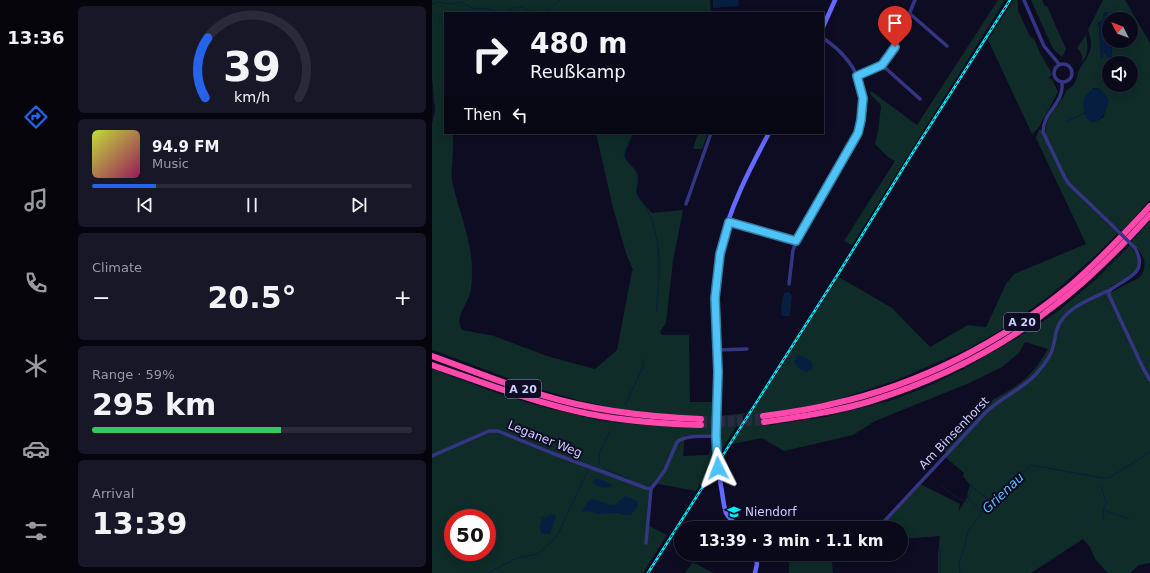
<!DOCTYPE html>
<meta charset="utf-8">
<style>
:root{--surface:#0a091a;--page:#181727;--text:#f1f3f6;--muted:#999aa2;--line:#2a2a39;--accent:#2563eb}
body{margin:0;font-family:"DejaVu Sans",sans-serif;background:var(--page);color:var(--text);height:100vh;display:flex;flex-direction:column;font-size:15px;white-space:nowrap}
*{box-sizing:border-box;margin:0}
p{font-size:13px;color:var(--muted)}
.icon{flex:none;width:22px;height:22px;fill:none;stroke:currentColor;stroke-width:2;stroke-linecap:round;stroke-linejoin:round}
.map{position:relative;flex:1;overflow:hidden}
.details{display:flex;flex-direction:column;gap:6px;padding:6px;background:#06050e;width:360px}
.details>*{flex:none}
.hud{position:absolute;left:12px;top:12px;width:380px;height:122px;border-radius:0px;box-shadow:0 2px 10px #0003,0 0 0 1px var(--line);background:#0a091a;color:var(--text);overflow:hidden}
.needle{width:26px;rotate:312deg}
.buttons{position:absolute;left:670px;top:12px;display:grid;gap:8px}
.buttons a{display:grid;place-items:center;width:36px;height:36px;border-radius:50%;background:var(--surface);box-shadow:0 2px 10px #0003,0 0 0 1px var(--line);font-size:20px}
.speed{position:absolute;left:12px;top:509px;display:flex;gap:8px;font-size:20px;font-weight:700;text-align:center}
.speed>*{display:grid;place-content:center;width:52px;height:52px;border-radius:50%;background:var(--surface);box-shadow:0 2px 10px #0003,0 0 0 1px var(--line);line-height:1}
.speed .limit{border:6px solid #d22;background:#fff;color:#111}
.pin{position:absolute;display:grid;place-items:center;width:34px;height:34px;color:#fff;margin:-41px -17px;border-radius:50% 50% 50% 0;rotate:-45deg;box-shadow:0 0 4px #0007}
.pin .icon{rotate:45deg}
.me{position:absolute;width:44px;margin:-22px;rotate:357deg;stroke-linejoin:round;filter:drop-shadow(0 0 3px #0008)}
.turn{display:flex;align-items:center;gap:14px;height:84px;padding:0 20px;font-size:18px}
.turn .icon{width:52px;height:52px;stroke-width:2.5}
.turn b{display:block;font-size:28px;line-height:34px}
.then{display:flex;align-items:center;height:38px;padding:0 20px;background:#0003;gap:8px;font-size:15px}
.big{font-size:30px;font-weight:700;line-height:1.1}
.details .widget{flex:1;display:flex;flex-direction:column;justify-content:center;gap:6px;min-width:0;padding:0 14px;border-radius:6px;background:var(--page)}
.details .dial{align-items:center;gap:0}
.dial svg{height:104px;overflow:visible;fill:none;stroke:var(--line);stroke-width:7;stroke-linecap:round;text-anchor:middle}
.dial text{fill:var(--text);stroke:none}
.song{display:flex;align-items:center;gap:12px}
.cover{width:48px;height:48px;border-radius:6px;background:linear-gradient(135deg,hsl(70 70% 55%),hsl(330 70% 35%))}
.played{height:4px;border-radius:2px;background:linear-gradient(90deg,var(--accent) 20%,var(--line) 20%)}
.keys{display:flex;justify-content:space-around;direction:ltr}
.heat{display:flex;justify-content:space-between;align-items:center;font-size:22px;direction:ltr}
.charge{height:6px;border-radius:3px;background:linear-gradient(90deg,#34c759 59%,var(--line) 0)}
.trip{position:absolute;left:242px;top:521px;width:234px;height:40px;border-radius:20px;background:var(--surface);box-shadow:0 2px 10px #0003,0 0 0 1px var(--line);font-weight:700;line-height:40px;text-align:center}
main{display:flex;flex:1;min-height:0}
.menu{display:flex;flex-direction:column;width:72px;justify-content:space-around;align-items:center;background:#04040a;color:var(--muted)}
.menu .icon{width:28px;height:28px}
.menu .active{color:var(--accent)}
.menu b{font-size:18px;color:var(--text)}
.map>svg:first-child{display:block}
.green{fill:#0f2c29;fill-rule:evenodd}
.water{fill:#061f40}
.lines{fill:none;stroke-linecap:round;stroke-linejoin:round}
.stream{stroke:#061f40;stroke-width:1}
.highway-tunnel{stroke:#2b2943;stroke-width:6;stroke-dasharray:6 3;stroke-linecap:butt}
.street{stroke:#343683;stroke-width:3.5}
.secondary{stroke:#6469ff;stroke-width:4.5}
.highway{stroke:#ff48ab;stroke-width:6}
.rail-casing{stroke:#00eef8;stroke-width:2.5}
.rail{stroke:#0e0c22;stroke-width:1;stroke-dasharray:3;stroke-linecap:butt}
.street-bridge{stroke:#343683;stroke-width:3.5}
.route-casing{stroke:#337fa1;stroke-width:10}
.route{stroke:#4fc3f7;stroke-width:7}
.labels{text-anchor:middle;dominant-baseline:central;stroke-width:4;stroke-linejoin:round;paint-order:stroke}
.shield{fill:#0e0c22;stroke:#9593bd;stroke-width:1}
.shield-label{font-size:11px;font-weight:bold;fill:#cfcdff}
.street-label{font-size:12px;fill:#cfcdff;stroke:#0e0c22}
.poi-label{font-size:12px;fill:#cfcdff;stroke:#0e0c22;text-anchor:start}
.water-label{font-size:13px;font-style:italic;fill:#5bbdff;stroke:#0e0c22}
</style>
<main>
<nav class="menu">
<b>13:36</b>
<svg class="icon active" aria-label="directions" viewBox="0 0 24 24"><path d="M12 3l9 9-9 9-9-9zM9 14v-3h6M13 9l2 2-2 2"/></svg>
<svg class="icon" aria-label="music" viewBox="0 0 24 24"><path d="M9 18V5l10-2v13"/><circle cx="6" cy="18" r="3"/><circle cx="16" cy="16" r="3"/></svg>
<svg class="icon" aria-label="phone" viewBox="0 0 24 24"><path d="M5 4h4l2 5-3 2q2 4 5 5l2-3 5 2v4C11 20 4 13 5 4z"/></svg>
<svg class="icon" aria-label="climate" viewBox="0 0 24 24"><path d="M12 3v18M4 7l16 10M4 17L20 7"/></svg>
<svg class="icon" aria-label="car" viewBox="0 0 24 24"><path d="M5 17H2v-5l4-1 3-4h7l3 4 3 1v5h-3M9 17h6M6 11h13"/><circle cx="7" cy="17" r="2"/><circle cx="17" cy="17" r="2"/></svg>
<svg class="icon" aria-label="filters" viewBox="0 0 24 24"><path d="M4 7h16M4 17h16"/><circle cx="9" cy="7" r="2"/><circle cx="15" cy="17" r="2"/></svg>
</nav>
<section class="details">
<div class="widget dial"><svg viewBox="0 0 100 80">
<path d="M14 69A42 42 0 1 1 86 69"/>
<path d="M14 69A42 42 0 0 1 16 23" stroke="#2563eb"/>
<text x="50" y="56" font-size="32" font-weight="700">39</text>
<text x="50" y="72" font-size="11">km/h</text>
</svg></div>
<div class="widget">
<div class="song"><i class="cover"></i><div><b>94.9 FM</b><p>Music</p></div></div>
<div class="played"></div>
<div class="keys"><svg class="icon" aria-label="previous" viewBox="0 0 24 24"><path d="M18 5L8 12l10 7zM5 5v14"/></svg><svg class="icon" aria-label="pause" viewBox="0 0 24 24"><path d="M8 5v14M16 5v14"/></svg><svg class="icon" aria-label="next" viewBox="0 0 24 24"><path d="M6 5l10 7-10 7zM19 5v14"/></svg></div>
</div>
<div class="widget"><p>Climate</p>
<div class="heat"><a>−</a><b class="big">20.5°</b><a>+</a></div>
</div>
<div class="widget"><p>Range · 59%</p><b class="big">295 km</b><div class="charge"></div></div>
<div class="widget"><p>Arrival</p><b class="big">13:39</b></div>
</section>
<div class="map">
<svg width="718" height="573" viewBox="0 0 718 573">
<rect width="100%" height="100%" fill="#0e0c22"/>
<g class="green">
<path d="M0 0H278L279 13H13V133H21C21 139 21 145 21 151 21 163 18 174 21 185 27 211 40 242 40 269 40 276 40 286 38 293 35 306 22 317 30 330L62 336 115 356 163 369 185 350 200 271 201 270 194 253 181 208 164 133H201L192 156C203 173 209 170 204 192L208 200 220 213 251 210 241 261 234 323 228 332 230 335H257L258 402H282V462L264 491 226 484C213 493 216 511 215 525L235 535 211 573H0V369L62 392 103 405 153 417 169 421 222 426 270 428V416L207 413 149 401 97 386 1 350 0 351V124L3 110 0 79ZM279 435V449L276 455 251 456 253 435ZM21 518H55V552H21Z"/>
<path d="M566 0H573L420 245 412 241 463 161 456 157 443 144 446 131 449 107 448 104 438 94 439 91 485 125Z"/>
<path d="M582 0H585L586 3V11L598 36 602 39 608 53 619 72 620 75 617 77 619 80 620 79 626 92 607 127 600 134 556 40Z"/>
<path d="M599 0H610L613 6H615L634 49 630 57 621 49Z"/>
<path d="M671 0H693L718 43V200L690 231 681 224 639 185 634 177 614 135C612 119 622 111 630 99 632 96 633 93 635 90 637 88 640 87 642 84 645 80 645 74 647 70 657 54 663 49 656 30ZM673 12H675L678 19H699V41H679L680 56 678 58H676L674 54H672L669 58 667 27 671 19V15ZM677 63H699V85H677ZM661 88H665L668 89 676 99 674 109 671 118 659 122 652 113Z"/>
<path d="M654 35C656 44 657 55 650 62 651 56 649 52 645 48Z"/>
<path d="M607 130H609L636 185 686 233 661 258 616 297 574 327 536 349 465 380 401 401 366 408 330 413 332 426 393 417 457 401 492 388 532 369 587 337 626 311 662 281 698 245C718 270 699 276 679 286L680 292 708 277C718 263 710 252 699 242L718 221V563L707 565 698 573H676L663 559 658 547 651 539 599 573H506V554L508 536 469 539V528H447L488 484 528 504 526 512 536 496 535 495 538 485 531 476 532 473 513 457 516 454 511 450C524 436 537 420 551 407 564 396 581 390 594 378 603 370 610 359 616 349L593 342 587 353 570 367 535 384 443 421 421 435 352 451 330 438 300 444 407 277 460 308 498 347 536 325 554 327 574 284 582 274 654 244 604 138Z"/>
<path d="M266 133H276L270 149H261Z"/>
<path d="M313 413 288 452V416Z"/>
<path d="M357 554H399L401 573H357Z"/>
<path d="M261 562 281 573H253Z"/>
</g>
<g class="water">
<path d="M281 0H306L307 6 281 8Z"/>
<path d="M675 12 678 18 677 41H679L680 56 678 58H676L674 54H672L671 58 669 59 667 27 665 24 666 22 670 21C672 17 670 13 675 12Z"/>
<path d="M665 88C669 89 674 94 676 99 678 105 671 119 665 121 663 122 661 122 659 122 656 119 653 115 652 111 649 101 654 90 665 88Z"/>
<path d="M357 292 360 296 358 314 357 316H351L349 314C349 307 350 300 352 293Z"/>
<path d="M365 355 371 356 380 362 381 367 379 370 375 372C368 370 362 366 362 359Z"/>
<path d="M164 479 171 480 181 486C175 489 165 488 161 482L162 480Z"/>
<path d="M193 496 205 501 206 506 199 515H191L186 513 166 514 161 512 150 511 156 501 160 499 179 505H183Z"/>
<path d="M119 514 123 515 124 517 118 534H110L107 527 110 521 108 518 111 516 113 519Z"/>
</g>
<g class="lines">
<g class="stream">
<path d="M0 4 5 2 17 4 29 2 40 8 58 9 66 13"/>
<path d="M71 13C82 7 90 3 100 13"/>
<path d="M113 13 128 0"/>
<path d="M0 15 3 17"/>
<path d="M634 122 652 113"/>
<path d="M200 133 192 153C192 162 201 165 205 173 208 179 204 186 204 193 207 198 211 203 214 208 231 238 228 278 224 311"/>
<path d="M193 405 211 367 212 359"/>
<path d="M178 431C174 440 161 459 170 466 177 472 188 474 196 479"/>
<path d="M539 482V491L536 497 538 501 545 506 546 510 550 512"/>
<path d="M210 485C216 487 220 483 224 479"/>
<path d="M509 485C517 492 524 498 534 501"/>
<path d="M539 486 556 499"/>
<path d="M669 486 673 498 674 503 671 512 672 522"/>
<path d="M672 510 697 519"/>
<path d="M56 573 85 558 106 554 125 536 156 470"/>
<path d="M508 573V548"/>
<path d="M528 573 527 565 536 532 556 504 577 489 589 474 599 465 671 478H677L718 452"/>
</g>
<g class="highway-tunnel">
<path d="M269 419H298L331 416"/>
<path d="M269 425 332 422"/>
</g>
<g class="street">
<path d="M592 0 612 46 627 64"/>
<path d="M477 13 515 46"/>
<circle cx="631" cy="73" r="9"/>
<path d="M450 65 488 99"/>
<path d="M425 76C432 73 445 69 451 64 465 51 475 18 483 0"/>
<path d="M630 82C632 105 611 111 611 132L633 178 637 184 683 228"/>
<path d="M254 204 279 133"/>
<path d="M297 222 365 241 426 133C440 93 425 61 391 38"/>
<path d="M357 284 361 250 365 241"/>
<path d="M677 291V295L711 368 718 380"/>
<path d="M285 350 315 349"/>
<path d="M0 456 57 431H66L120 453 214 488 219 489"/>
<path d="M446 528 553 413C569 397 590 390 605 373 611 366 619 357 621 347 623 341 623 335 625 329 632 309 655 301 673 292L677 291C692 278 718 275 703 248"/>
<path d="M214 543 219 489 233 470 245 442C254 434 272 437 284 436"/>
<path d="M324 557 339 554"/>
</g>
<g class="secondary">
<path d="M391 27 403 0"/>
<path d="M309 528C304 524 297 519 294 513 292 507 291 499 290 492 282 451 287 412 286 371 285 330 280 291 288 250 297 209 317 170 337 133"/>
<path d="M323 573 325 564 323 554"/>
</g>
<g class="highway">
<path d="M0 356C37 369 72 384 110 395 162 411 215 417 269 419"/>
<path d="M0 365C52 383 103 403 157 414 194 421 232 424 269 425"/>
<path d="M331 416C354 413 377 410 400 404 487 385 570 342 639 285 667 261 693 233 718 206"/>
<path d="M332 422C367 417 402 412 436 402 504 381 570 348 626 303 660 277 689 247 718 215"/>
</g>
<g class="rail-casing">
<path id="rail" d="M216 573 408 271 478 157 578 0"/>
</g>
<use href="#rail" class="rail"/>
<path class="street-bridge" d="M683 228 703 248"/>
</g>
<g class="lines">
<g class="route-casing">
<path id="route" d="M286 468 284 436 286 372 283 298 288 254 297 222 364 241 426 133 429 120 431 98 425 76 450 65 458 54 463 47"/>
</g>
<use href="#route" class="route"/>
</g>
<defs>
<g id="school-bare" transform="scale(1.08)"><path d="M0-5L7-2L0 1L-7-2ZM-4 1L0 2.5L4 1V4Q0 6-4 4Z" fill="#00eef8" stroke="#0e0c22" stroke-width="2.5" paint-order="stroke"/></g>
</defs>
<g fill-rule="evenodd">
<use href="#school-bare" x="302" y="512"/>
</g>
<g class="labels">
<g class="shield">
<rect x="572" y="313" width="36" height="18" rx="3"/>
<rect x="73" y="380" width="36" height="18" rx="3"/>
</g>
<g class="shield-label">
<text x="590" y="322">A 20</text>
<text x="91" y="389">A 20</text>
</g>
<g class="street-label">
<text transform="translate(522 433) rotate(-46)">Am Binsenhorst</text>
<text transform="translate(113 439) rotate(22)">Leganer Weg</text>
</g>
<g class="poi-label">
<text x="313" y="512">Niendorf</text>
</g>
<g class="water-label">
<text transform="translate(571 493) rotate(-44)">Grienau</text>
</g>
</g>
</svg>
<div class="buttons">
<a><svg class="needle" viewBox="-14 -14 28 28"><path d="M0-13l5 13h-10z" fill="#e53935"/><path d="M0 13l5-13h-10z" fill="#999aa2"/></svg></a>
<a><svg class="icon" aria-label="sound" viewBox="0 0 24 24"><path d="M4 9h4l5-4v14l-5-4H4zM17 9q2 3 0 6"/></svg></a>
</div>
<div class="speed"><div class="limit">50</div></div>
<div class="pin" style="left:463px;top:47px;background:#d93025"><svg class="icon" aria-label="arrive" viewBox="0 0 24 24"><path d="M6 21V4h12l-3 4 3 4H6"/></svg></div>
<svg class="me" style="left:286px;top:468px" viewBox="-20 -20 40 40"><path d="M0-17L14 15 0 8-14 15z" fill="#4fc3f7" stroke="#fff" stroke-width="4"/></svg>
<div class="trip">13:39 · 3 min · 1.1 km</div>
<div class="hud">
<div class="turn"><svg class="icon" aria-label="right" viewBox="0 0 24 24"><path d="M7 20v-9h11M14 6l5 5-5 5"/></svg><div><b>480 m</b>Reußkamp</div></div>
<div class="then">Then<svg class="icon" aria-label="left" viewBox="0 0 24 24"><path d="M17 20v-9H6M10 6l-5 5 5 5"/></svg></div>
</div>
</div>
</main>
